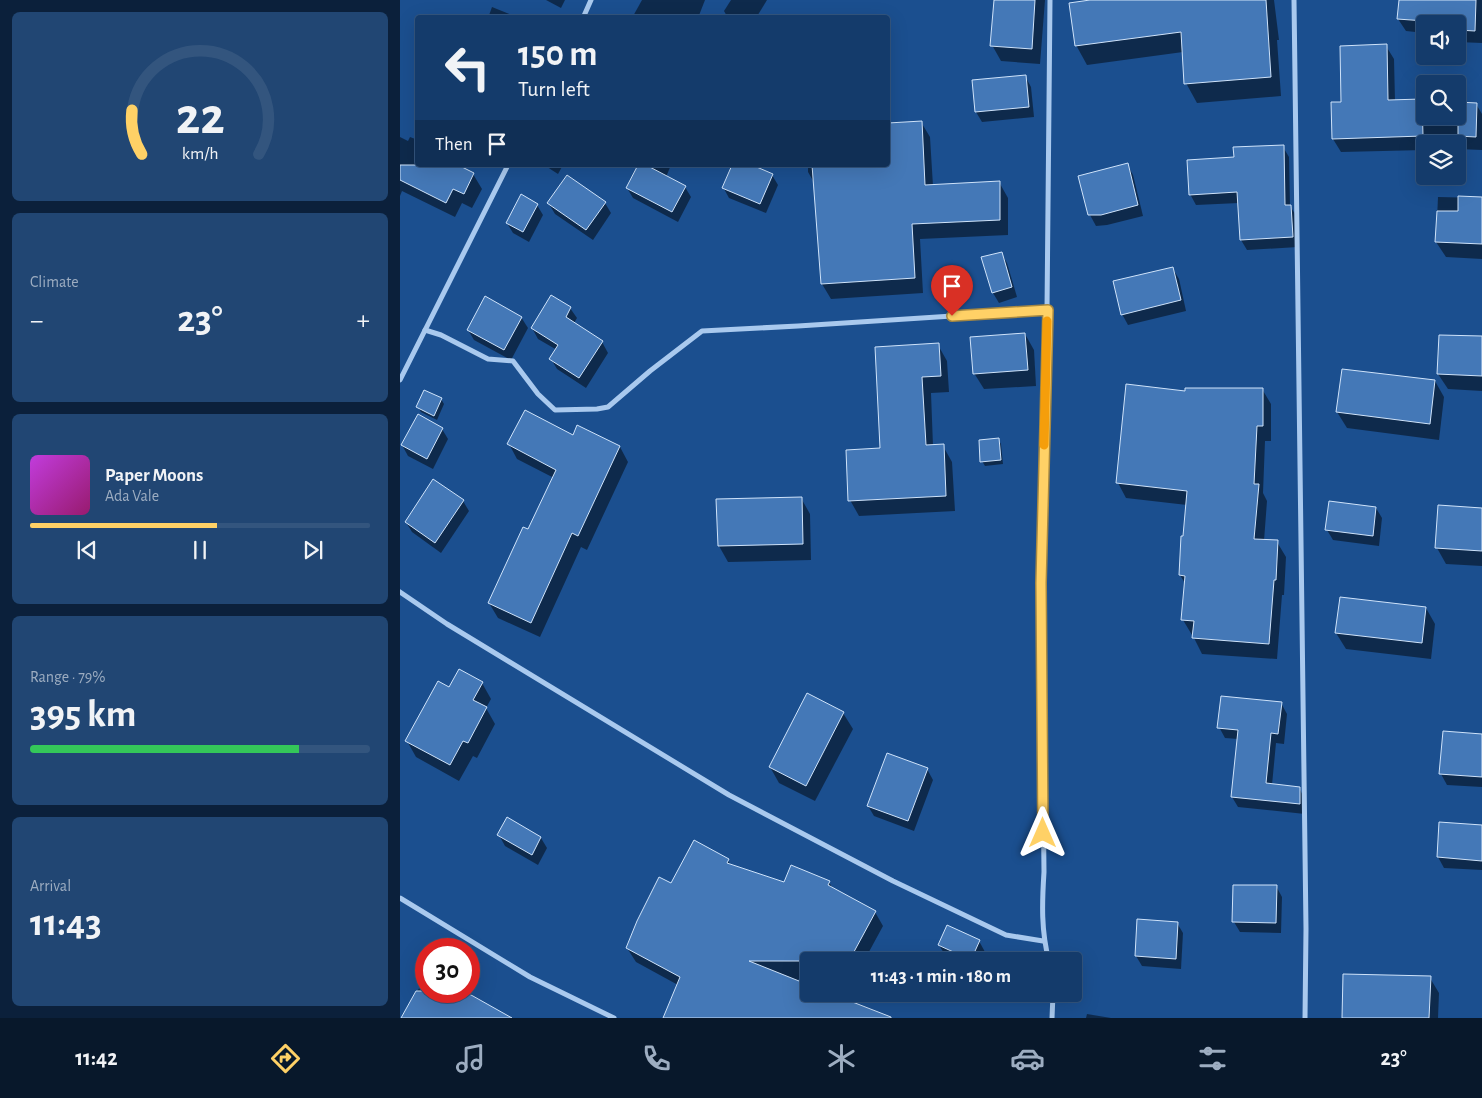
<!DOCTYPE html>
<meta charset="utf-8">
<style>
:root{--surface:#143b6b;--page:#214673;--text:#f1f3f6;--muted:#9dadc1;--line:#33557e;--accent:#ffd166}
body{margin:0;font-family:"Alegreya Sans",sans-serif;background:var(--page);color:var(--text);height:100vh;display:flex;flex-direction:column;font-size:19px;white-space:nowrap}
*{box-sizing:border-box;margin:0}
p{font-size:16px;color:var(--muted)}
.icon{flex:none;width:28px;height:28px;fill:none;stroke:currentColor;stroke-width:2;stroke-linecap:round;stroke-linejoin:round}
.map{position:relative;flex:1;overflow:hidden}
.drawer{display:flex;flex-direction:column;gap:12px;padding:12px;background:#0b203b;width:400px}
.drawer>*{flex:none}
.banner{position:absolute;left:15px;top:15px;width:475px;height:152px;border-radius:5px;box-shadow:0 5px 20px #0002,0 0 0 1px var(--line);background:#143b6b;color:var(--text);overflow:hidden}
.tools{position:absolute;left:1016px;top:15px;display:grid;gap:10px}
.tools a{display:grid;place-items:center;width:50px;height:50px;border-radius:5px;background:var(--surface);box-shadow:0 5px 20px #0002,0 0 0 1px var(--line);font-size:25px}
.speed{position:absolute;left:15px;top:938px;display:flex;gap:10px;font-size:25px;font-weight:700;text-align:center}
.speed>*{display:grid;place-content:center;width:65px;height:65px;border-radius:50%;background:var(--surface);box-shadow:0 5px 20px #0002,0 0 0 1px var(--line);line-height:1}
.speed .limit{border:8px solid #d22;background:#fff;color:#111}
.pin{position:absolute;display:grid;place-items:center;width:42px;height:42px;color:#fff;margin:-51px -21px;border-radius:50% 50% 50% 0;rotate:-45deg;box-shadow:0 0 5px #0007}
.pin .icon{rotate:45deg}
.me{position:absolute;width:55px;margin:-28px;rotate:0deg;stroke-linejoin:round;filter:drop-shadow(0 0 4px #0008)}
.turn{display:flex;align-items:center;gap:18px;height:105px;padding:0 20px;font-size:22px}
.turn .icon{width:65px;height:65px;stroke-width:2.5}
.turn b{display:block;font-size:35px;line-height:42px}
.then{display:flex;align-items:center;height:48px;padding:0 20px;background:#0003;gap:10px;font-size:19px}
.big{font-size:38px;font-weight:700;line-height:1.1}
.drawer .card{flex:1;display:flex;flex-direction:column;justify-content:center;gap:8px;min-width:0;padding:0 18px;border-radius:8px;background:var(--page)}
.drawer .dial{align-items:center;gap:0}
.dial svg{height:130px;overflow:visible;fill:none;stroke:var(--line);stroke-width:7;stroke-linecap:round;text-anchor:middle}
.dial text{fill:var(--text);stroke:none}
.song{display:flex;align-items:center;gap:15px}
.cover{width:60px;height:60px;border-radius:8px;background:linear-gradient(135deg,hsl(290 70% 55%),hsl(320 70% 35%))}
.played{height:5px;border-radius:2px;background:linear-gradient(90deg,var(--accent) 55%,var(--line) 55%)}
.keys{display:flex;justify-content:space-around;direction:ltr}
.heat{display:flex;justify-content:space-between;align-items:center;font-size:28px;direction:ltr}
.charge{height:8px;border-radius:4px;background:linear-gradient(90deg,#34c759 79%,var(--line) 0)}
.trip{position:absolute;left:400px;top:952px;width:282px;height:50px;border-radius:5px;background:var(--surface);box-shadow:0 5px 20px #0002,0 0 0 1px var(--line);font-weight:700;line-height:50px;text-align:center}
.tab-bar{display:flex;height:80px;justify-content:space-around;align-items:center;background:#08182b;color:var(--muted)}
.tab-bar .icon{width:35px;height:35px}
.tab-bar .current{color:var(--accent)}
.tab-bar b{font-size:22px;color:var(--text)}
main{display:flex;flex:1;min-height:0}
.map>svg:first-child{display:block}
.shadow{fill:#0007}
.building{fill:#4478b7;stroke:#cfe3fa}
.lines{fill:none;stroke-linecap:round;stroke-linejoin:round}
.minor{stroke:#a9c9ee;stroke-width:5}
.route-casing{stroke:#a68842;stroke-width:12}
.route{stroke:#ffd166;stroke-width:9}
.slow{stroke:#f59e0b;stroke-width:9}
</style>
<main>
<section class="drawer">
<div class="card dial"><svg viewBox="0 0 100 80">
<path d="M14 69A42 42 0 1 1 86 69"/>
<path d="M14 69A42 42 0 0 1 8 42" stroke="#ffd166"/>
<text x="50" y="56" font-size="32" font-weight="700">22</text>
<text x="50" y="72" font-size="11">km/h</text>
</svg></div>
<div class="card"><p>Climate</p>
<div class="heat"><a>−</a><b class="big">23°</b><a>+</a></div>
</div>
<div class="card">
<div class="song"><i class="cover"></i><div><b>Paper Moons</b><p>Ada Vale</p></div></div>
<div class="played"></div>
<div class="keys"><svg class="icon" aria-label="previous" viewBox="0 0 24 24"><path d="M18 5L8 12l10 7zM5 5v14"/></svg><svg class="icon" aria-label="pause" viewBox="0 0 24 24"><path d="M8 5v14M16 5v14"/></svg><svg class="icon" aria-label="next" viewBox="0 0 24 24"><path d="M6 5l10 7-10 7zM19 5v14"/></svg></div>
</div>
<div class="card"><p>Range · 79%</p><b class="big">395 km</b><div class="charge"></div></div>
<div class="card"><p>Arrival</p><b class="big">11:43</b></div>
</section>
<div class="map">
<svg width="1082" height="1018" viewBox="0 0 1082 1018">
<rect width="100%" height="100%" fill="#1b4f8f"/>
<g class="shadow">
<path d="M146 0H165L161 8Z"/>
<path d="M242 0H305L298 18H232Z"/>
<path d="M331 0H367L356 18H328L324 11Z"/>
<path d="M595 0H645L640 64 601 61 592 45Z"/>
<path d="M693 0H874L879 40H877L881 96 797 103 786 83 783 52 687 65 676 45Z"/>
<path d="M1000 0H1082V43L1058 42V24H1025V33L1006 31 998 19Z"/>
<path d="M92 7 119 18H88Z"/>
<path d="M986 46 994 59 995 101H1022L1025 102V116H1058V103L1076 104 1082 114V150L1058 149V144H1025V150L941 152 933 139 942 103Z"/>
<path d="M625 76 631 87 634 117 582 122 576 112Z"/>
<path d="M521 122 530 137 533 186 599 182 608 198V235L520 239 523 293 431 299 422 284 415 184 408 172V165H488V124Z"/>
<path d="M0 137 8 141 10 137 18 140V165H56L73 174 82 189 72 208 62 203 55 217 2 191 0 196Z"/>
<path d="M883 147 889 157 890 206 897 217 898 247 847 250 841 240 839 203 796 205 790 194 835 158Z"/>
<path d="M727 164 733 175 743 216 707 225 696 226 690 215Z"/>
<path d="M144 165H163L158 174Z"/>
<path d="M239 165H271L266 177 285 187 291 197 278 222 233 198 227 188Z"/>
<path d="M333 165H349L372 175 378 185 366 213 329 198 323 187Z"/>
<path d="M1038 197 1082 198V259L1046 257 1036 242Z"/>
<path d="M205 203 211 213 193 240 155 214 149 204Z"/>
<path d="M137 205 143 215 129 242 113 233 107 223Z"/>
<path d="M601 253 607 263 617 297 599 303 593 293Z"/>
<path d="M773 269 779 279 786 311 728 325 722 314Z"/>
<path d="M170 308 177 318 174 323 202 342 208 353 186 388 157 369 151 359 157 350 138 339 132 328Z"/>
<path d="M121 317 128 328 111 360 74 340 68 330Z"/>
<path d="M625 334 634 350 636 386 584 389 574 373Z"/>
<path d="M1082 338V391L1048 389 1038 374Z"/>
<path d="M538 345 547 361 549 392 531 393 533 446H543L552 462 555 511 459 516 450 500 481 449Z"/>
<path d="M1035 381 1044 397 1039 440 947 428 937 412Z"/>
<path d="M862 389 871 404V441H865L863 493 867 501 864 541 877 542 886 557 884 595H882L877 659 802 654 794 638V636L792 635 783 620 786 585 780 575 787 505 726 498 718 483 787 392Z"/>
<path d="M41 399 44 404 37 420 21 412 18 407Z"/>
<path d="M42 429 48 439 33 469 8 456 2 445Z"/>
<path d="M173 437 220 447 228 462 187 550 181 547 140 637 98 618 89 603 129 531 154 478 117 459 109 444Z"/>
<path d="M598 439 601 444 603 464 585 466 582 461Z"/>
<path d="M401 498 410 514 411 560 328 562 319 546 318 500Z"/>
<path d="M63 501 69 511 41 553 12 532 6 522Z"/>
<path d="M976 508 982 518 979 546 933 540 927 530Z"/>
<path d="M1082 510V566L1046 564 1037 548Z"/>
<path d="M941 599 1026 608 1035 624 1031 659 946 649 936 633Z"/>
<path d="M82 683 91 699 86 708 95 724 77 758 73 756 59 781 16 757 7 741 49 689Z"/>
<path d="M881 703 887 714 884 744 876 743 872 785 899 788 905 799V814L838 807 832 797 838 739 825 738 819 727Z"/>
<path d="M443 713 453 729 415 801 379 783 370 767Z"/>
<path d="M1082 735V787L1047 785 1041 774Z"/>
<path d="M527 769 533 780 514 831 474 816 468 806Z"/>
<path d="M1082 826V870L1044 868 1038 857Z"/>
<path d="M99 835 141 838 147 848 138 865 105 846Z"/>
<path d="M328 860 331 866 385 884 429 882 433 889 475 912 483 926 464 961H415L418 955H416L412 961H409V965L371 1018H264L278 985 236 962 227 948 271 885Z"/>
<path d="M876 886 882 897 881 933 840 932 834 922Z"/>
<path d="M777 923 783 933 781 969 742 966 736 956Z"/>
<path d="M579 941 585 952 580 961H559L545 955 539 945Z"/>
<path d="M409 974V994H447L444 1000 491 1018H388Z"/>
<path d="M26 976V991H69V989L74 998 108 1018H2Z"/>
<path d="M1030 978 1039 993 1038 1018H943Z"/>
<path d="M687 1014 711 1018H686Z"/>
</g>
<g class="building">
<path d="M594 0H635L632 49 590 46Z"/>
<path d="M690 0H866L871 77 784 84 781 32 675 46 669 3Z"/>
<path d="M999 0H1076L1075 31 1058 30V24H1040V22L997 19Z"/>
<path d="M987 44 988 100 1022 99 1023 136 932 139 931 102H941L940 46Z"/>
<path d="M626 75 629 107 575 112 572 80Z"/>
<path d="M1058 102 1077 103 1076 137 1058 136Z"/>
<path d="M522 121 525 185 600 181V220L512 224 515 278 421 284 412 165H488V123Z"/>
<path d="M884 145 885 205H891L893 237 840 240 837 192 789 195 787 160 834 157 833 147Z"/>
<path d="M728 163 738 205 701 215H688L678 176Z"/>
<path d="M0 165H58L74 173 64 194 53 189 46 203 0 180Z"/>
<path d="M238 165H246L286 186 272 212 226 188Z"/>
<path d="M332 165H352L373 174 360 204 322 188Z"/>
<path d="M167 175 206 202 186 230 147 203Z"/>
<path d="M121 194 138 204 123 232 106 223Z"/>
<path d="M1058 196 1082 197V244L1035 242 1037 211H1058Z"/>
<path d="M602 252 612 287 592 293 581 257Z"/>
<path d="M773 267 781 300 721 315 713 281Z"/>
<path d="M151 295 171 307 166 317 203 341 179 378 149 359 158 345 131 328Z"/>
<path d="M85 296 122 317 104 350 67 330Z"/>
<path d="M625 333 628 370 573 374 570 337Z"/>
<path d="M1039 335 1082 336V376L1037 374Z"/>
<path d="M539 343 541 376 522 377 526 445 544 444 546 496 448 501 446 450 480 448 475 347Z"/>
<path d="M942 369 1035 380 1030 424 936 412Z"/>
<path d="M726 384 785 391V388H863V426H857L854 484H859L854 539 878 540 876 580H874L869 644 792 638 794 621 781 620 785 576 779 575 781 536H783L787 491 716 483Z"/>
<path d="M24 390 42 398 34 416 16 407Z"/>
<path d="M125 410 173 435 177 425 220 446 178 536 172 533 131 623 88 603 123 527 128 529 156 470 107 444Z"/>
<path d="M18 414 43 428 27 459 1 445Z"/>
<path d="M599 438 601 460 580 462 579 440Z"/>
<path d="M33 479 64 500 35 543 5 522Z"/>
<path d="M402 497 403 544 318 546 316 499Z"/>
<path d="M929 501 976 507 973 536 925 530Z"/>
<path d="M1038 505 1082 508V551L1035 548Z"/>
<path d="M940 597 1026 607 1022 643 935 633Z"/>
<path d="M59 669 83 682 73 700 87 707 68 743 63 741 50 765 5 741 38 681 49 687Z"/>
<path d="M407 693 444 712 406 786 369 767Z"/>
<path d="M821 696 882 702 878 734 871 733 866 783 900 787V804L831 797 838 730 817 728Z"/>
<path d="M1043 731 1082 734V777L1039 774Z"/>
<path d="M487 753 528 768 508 821 467 806Z"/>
<path d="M107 817 141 837 132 855 97 835Z"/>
<path d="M1039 822 1082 825V861L1037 857Z"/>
<path d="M294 840 329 859 327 863 384 882 391 865 430 881 428 885 476 911 449 961H349L409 985V994H432L491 1017V1018H263L280 977 226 948 237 921 259 877 271 883Z"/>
<path d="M833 885H877L876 923 832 922Z"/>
<path d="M737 919 778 922 776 959 735 956Z"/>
<path d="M547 925 580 940 571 960 538 945Z"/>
<path d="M943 974 1031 976 1029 1018H942Z"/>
<path d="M16 991H64L112 1018H1Z"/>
</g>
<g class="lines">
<g class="minor">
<path d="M894 0 906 929 905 1018"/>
<path d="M183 18 191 0"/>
<path d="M25 330 41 335 88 359 113 361 138 394 155 410 197 409 208 407 250 371 302 331 398 326 647 310"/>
<path d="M0 380 108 165"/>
<path d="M0 592 47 624 329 795 493 881 606 935 643 941"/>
<path d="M0 898 130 977 214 1018"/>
<path d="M649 961C641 931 642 903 644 872L641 583 647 310 650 0"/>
<path d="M652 1018 653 994"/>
</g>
</g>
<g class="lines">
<g class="route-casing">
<path id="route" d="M552 316 648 310 641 583 643 833"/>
</g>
<use href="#route" class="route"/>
<path class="slow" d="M644 445 647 321"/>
</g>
</svg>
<div class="tools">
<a><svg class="icon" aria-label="sound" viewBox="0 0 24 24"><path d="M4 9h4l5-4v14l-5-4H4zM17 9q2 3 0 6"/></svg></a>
<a><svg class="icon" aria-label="search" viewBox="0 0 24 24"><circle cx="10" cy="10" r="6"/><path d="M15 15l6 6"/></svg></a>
<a><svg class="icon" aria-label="layers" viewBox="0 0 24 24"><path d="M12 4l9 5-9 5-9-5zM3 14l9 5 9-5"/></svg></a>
</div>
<div class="speed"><div class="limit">30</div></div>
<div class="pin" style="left:552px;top:316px;background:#d93025"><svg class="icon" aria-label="arrive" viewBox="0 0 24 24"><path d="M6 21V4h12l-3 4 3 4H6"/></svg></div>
<svg class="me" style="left:643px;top:833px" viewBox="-20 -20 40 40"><path d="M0-17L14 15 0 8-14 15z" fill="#ffd166" stroke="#fff" stroke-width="4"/></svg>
<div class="trip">11:43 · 1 min · 180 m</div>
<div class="banner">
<div class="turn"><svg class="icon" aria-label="left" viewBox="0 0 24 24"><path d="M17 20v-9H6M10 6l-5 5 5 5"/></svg><div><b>150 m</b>Turn left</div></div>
<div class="then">Then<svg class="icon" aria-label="arrive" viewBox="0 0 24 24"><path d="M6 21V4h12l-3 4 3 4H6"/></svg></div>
</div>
</div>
</main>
<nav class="tab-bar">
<b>11:42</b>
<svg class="icon current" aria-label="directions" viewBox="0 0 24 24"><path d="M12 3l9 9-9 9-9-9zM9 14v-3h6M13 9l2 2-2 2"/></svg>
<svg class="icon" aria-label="music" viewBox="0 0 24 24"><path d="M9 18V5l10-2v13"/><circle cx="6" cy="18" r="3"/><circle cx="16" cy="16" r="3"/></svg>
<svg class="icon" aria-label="phone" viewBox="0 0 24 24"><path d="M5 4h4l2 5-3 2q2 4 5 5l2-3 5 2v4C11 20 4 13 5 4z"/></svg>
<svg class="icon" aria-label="climate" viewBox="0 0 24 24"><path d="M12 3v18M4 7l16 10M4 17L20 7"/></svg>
<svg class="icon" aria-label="car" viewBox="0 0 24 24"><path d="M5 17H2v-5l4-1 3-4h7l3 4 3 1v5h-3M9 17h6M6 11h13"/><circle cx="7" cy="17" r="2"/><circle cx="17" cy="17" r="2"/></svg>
<svg class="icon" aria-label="filters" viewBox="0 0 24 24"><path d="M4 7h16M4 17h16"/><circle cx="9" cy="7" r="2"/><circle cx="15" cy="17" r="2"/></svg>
<b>23°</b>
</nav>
